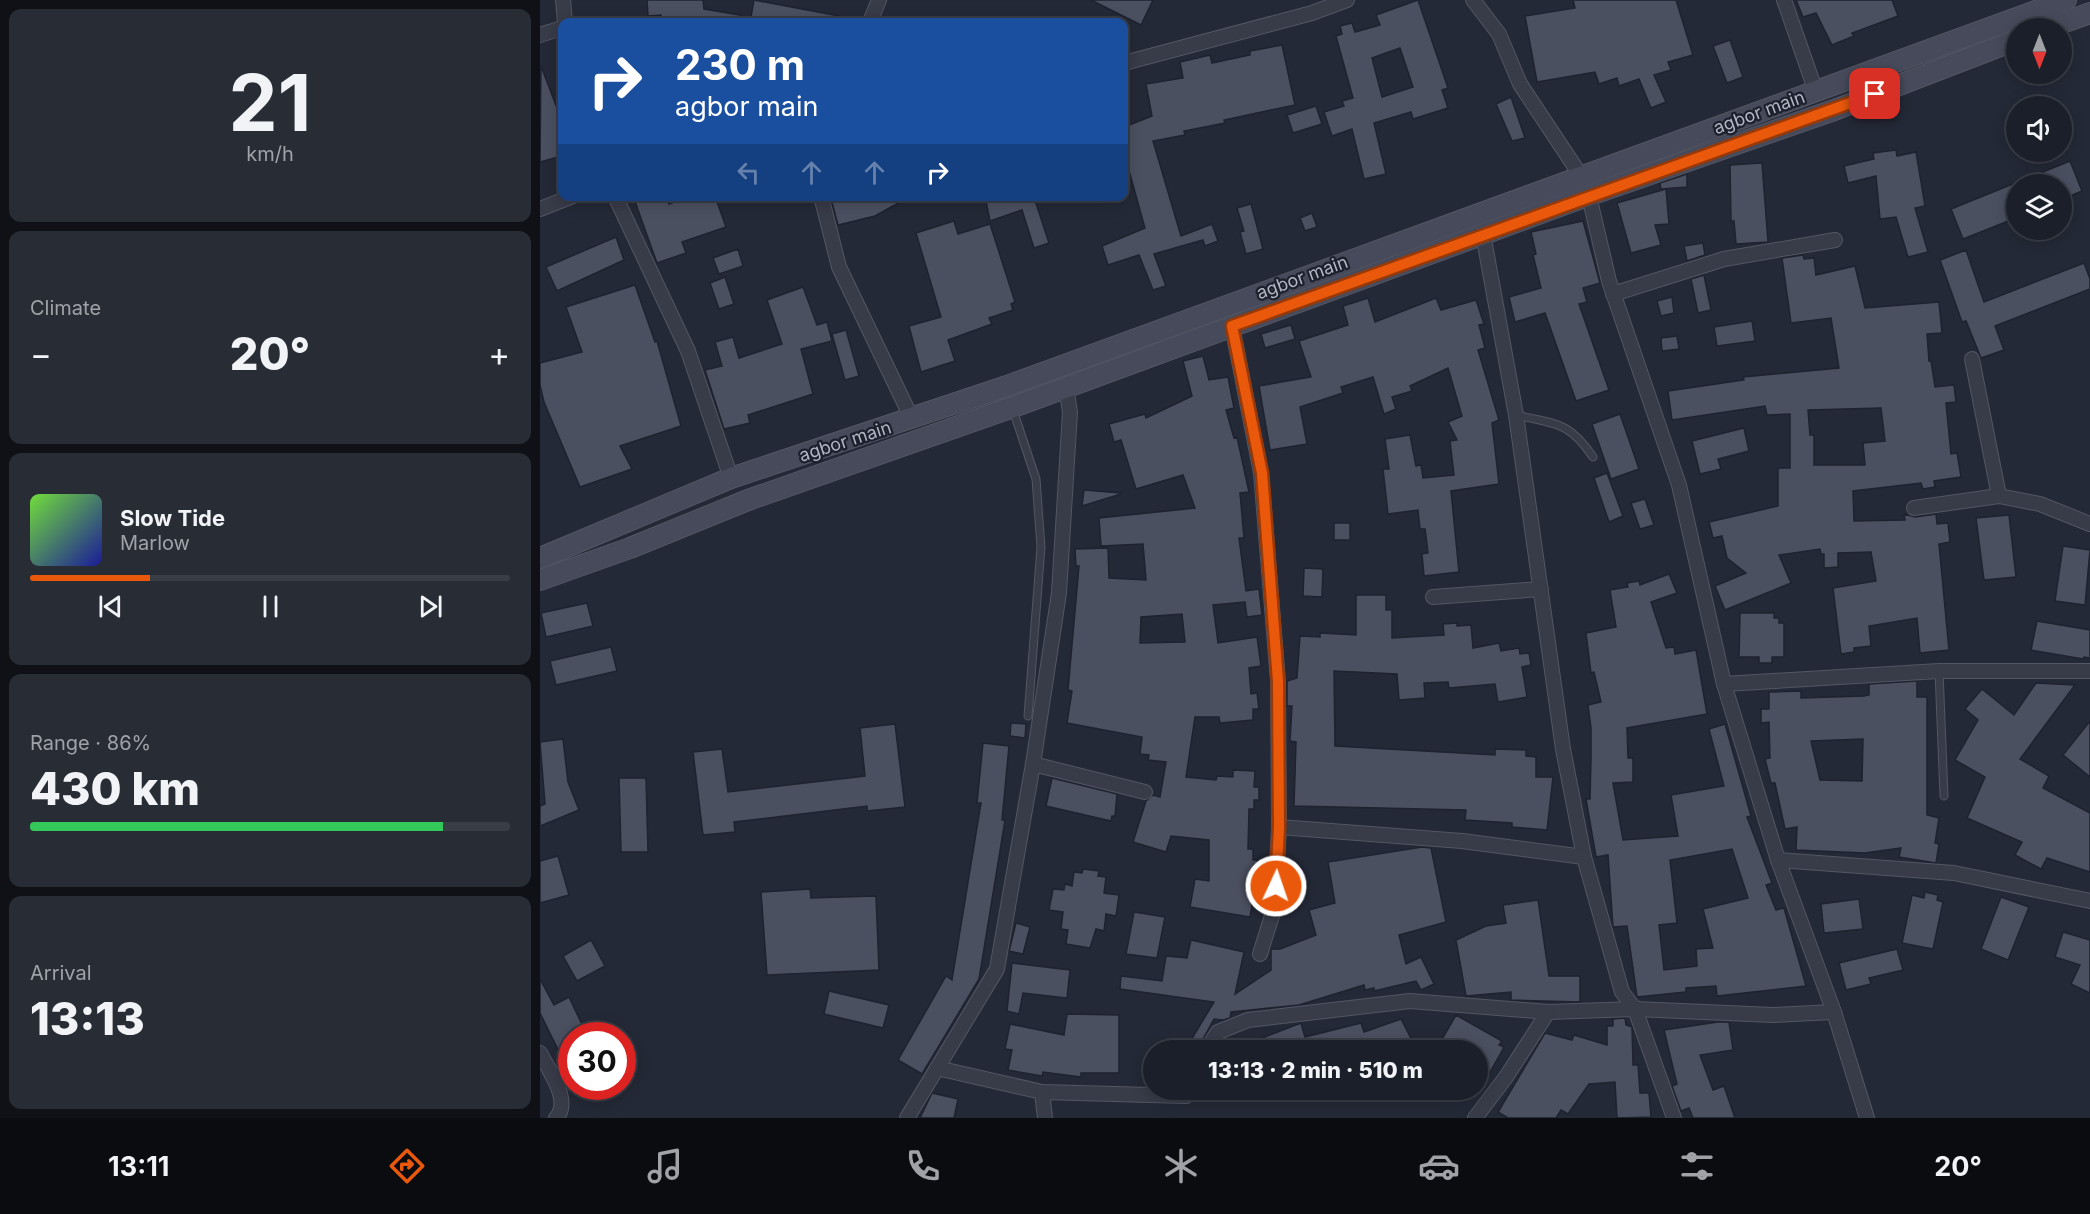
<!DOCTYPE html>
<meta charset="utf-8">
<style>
:root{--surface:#1b1f29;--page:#282c35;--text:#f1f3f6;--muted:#a0a2a8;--line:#393d46;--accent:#ea580c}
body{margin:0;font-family:Inter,sans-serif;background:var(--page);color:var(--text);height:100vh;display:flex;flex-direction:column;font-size:22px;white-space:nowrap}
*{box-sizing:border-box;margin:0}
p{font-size:20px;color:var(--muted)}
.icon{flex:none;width:33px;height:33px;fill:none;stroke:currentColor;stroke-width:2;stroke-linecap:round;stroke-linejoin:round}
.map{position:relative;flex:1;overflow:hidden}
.drawer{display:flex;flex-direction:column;gap:9px;padding:9px;background:#0f1117;width:540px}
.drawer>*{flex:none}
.hud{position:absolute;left:18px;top:18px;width:570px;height:183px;border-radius:12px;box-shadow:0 3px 15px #0003,0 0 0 2px var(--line);background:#1a4fa0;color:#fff;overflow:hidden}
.needle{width:39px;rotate:180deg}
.tools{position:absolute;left:1466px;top:18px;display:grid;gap:12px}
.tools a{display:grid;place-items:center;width:66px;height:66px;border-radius:50%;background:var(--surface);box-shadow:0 3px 15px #0003,0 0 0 2px var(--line);font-size:30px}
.speed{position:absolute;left:18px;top:1022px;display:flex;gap:12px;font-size:30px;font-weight:700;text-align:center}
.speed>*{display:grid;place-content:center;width:78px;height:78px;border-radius:50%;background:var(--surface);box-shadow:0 3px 15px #0003,0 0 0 2px var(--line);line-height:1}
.speed .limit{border:9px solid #d22;background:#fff;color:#111}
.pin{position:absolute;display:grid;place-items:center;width:51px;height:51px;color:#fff;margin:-26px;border-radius:12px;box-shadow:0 3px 9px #0006}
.me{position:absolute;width:66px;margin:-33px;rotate:3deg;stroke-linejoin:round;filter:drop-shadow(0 0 4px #0008)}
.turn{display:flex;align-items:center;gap:21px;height:126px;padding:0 18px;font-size:27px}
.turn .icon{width:78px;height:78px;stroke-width:2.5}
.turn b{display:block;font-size:42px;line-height:51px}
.lanes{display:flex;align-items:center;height:57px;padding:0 18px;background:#0003;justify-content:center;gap:30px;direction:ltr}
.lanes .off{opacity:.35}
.big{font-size:45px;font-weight:800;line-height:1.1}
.drawer .card{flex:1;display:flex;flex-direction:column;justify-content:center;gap:9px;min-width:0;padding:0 21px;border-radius:12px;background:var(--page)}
.drawer .dial{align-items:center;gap:0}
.dial b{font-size:78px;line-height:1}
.song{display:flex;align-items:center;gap:18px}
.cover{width:72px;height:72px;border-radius:9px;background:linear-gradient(135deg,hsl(100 70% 55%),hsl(240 70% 35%))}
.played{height:6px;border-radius:3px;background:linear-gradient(90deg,var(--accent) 25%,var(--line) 25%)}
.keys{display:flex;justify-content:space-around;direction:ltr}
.heat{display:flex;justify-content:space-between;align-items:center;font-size:33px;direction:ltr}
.charge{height:9px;border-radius:4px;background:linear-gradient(90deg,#34c759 86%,var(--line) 0)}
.trip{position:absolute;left:603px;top:1040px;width:345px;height:60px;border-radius:30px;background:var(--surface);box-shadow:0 3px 15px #0003,0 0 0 2px var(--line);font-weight:800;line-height:60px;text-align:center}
.tabs{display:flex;height:96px;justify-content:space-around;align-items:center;background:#0b0c10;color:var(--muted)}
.tabs .icon{width:42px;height:42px}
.tabs .current{color:var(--accent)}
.tabs b{font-size:27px;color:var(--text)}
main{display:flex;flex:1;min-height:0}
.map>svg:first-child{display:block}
.building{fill:#4b5061;stroke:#1f222f;stroke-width:1.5;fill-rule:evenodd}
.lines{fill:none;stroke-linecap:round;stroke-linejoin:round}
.service-casing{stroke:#535663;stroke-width:9}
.minor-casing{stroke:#535663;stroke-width:16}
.secondary-casing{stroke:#535663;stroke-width:22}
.service{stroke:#383b48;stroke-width:7}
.minor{stroke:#383b48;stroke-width:14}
.secondary{stroke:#464a5a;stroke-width:20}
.route-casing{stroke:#983908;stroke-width:15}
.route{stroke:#ea580c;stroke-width:10}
.labels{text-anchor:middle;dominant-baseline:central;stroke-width:4.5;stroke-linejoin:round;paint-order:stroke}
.street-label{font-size:18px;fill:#b3b6c4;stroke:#1d202d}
</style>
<main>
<section class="drawer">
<div class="card dial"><b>21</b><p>km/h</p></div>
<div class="card"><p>Climate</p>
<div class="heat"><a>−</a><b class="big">20°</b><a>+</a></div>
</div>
<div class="card">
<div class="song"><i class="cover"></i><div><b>Slow Tide</b><p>Marlow</p></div></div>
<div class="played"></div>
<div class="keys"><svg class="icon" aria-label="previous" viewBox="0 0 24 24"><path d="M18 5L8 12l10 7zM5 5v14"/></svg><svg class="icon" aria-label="pause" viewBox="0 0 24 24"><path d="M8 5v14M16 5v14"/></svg><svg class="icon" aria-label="next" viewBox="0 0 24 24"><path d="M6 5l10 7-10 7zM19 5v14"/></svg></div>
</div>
<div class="card"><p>Range · 86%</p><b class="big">430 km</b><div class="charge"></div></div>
<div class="card"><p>Arrival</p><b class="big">13:13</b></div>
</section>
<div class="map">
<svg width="1550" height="1118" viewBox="0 0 1550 1118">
<rect width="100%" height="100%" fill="#242937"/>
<g class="building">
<path d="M107 0H163L164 9 200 15V22H120L121 15 108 16Z"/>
<path d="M214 0 299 16 298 22H210Z"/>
<path d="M551 0H613L601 25Z"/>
<path d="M878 0 908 88 902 90 908 108 873 119 871 112 834 123 846 174 824 179 812 129 792 136 784 112 804 106 802 101 813 98 796 36 802 34 800 26 812 23 815 32 840 25 836 15ZM860 48 873 87 842 97 832 58Z"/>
<path d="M1033 0H1136L1153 55 1128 62 1131 70 1114 75 1126 102 1111 108 1099 79 1079 86 1077 78 1059 84 1055 72 997 82 985 16 1035 8Z"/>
<path d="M1256 0H1352L1358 16 1312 33 1314 36 1292 45 1276 13 1263 17Z"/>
<path d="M1190 40 1203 77 1187 83 1173 46Z"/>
<path d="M742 45 755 105 684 120 685 123 644 131 645 135 613 141 641 236 672 224 678 241 665 246 663 240 614 254 626 286 613 290 599 255 568 265 562 246 605 228 584 153V127L612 116 606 84 643 78 640 62 670 55 672 63 710 55V51Z"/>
<path d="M1 66 22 121V156L0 162Z"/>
<path d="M971 97 985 138 972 141 956 104Z"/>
<path d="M776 106 782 124 753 133 747 115Z"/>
<path d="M1356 150 1357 156 1376 152 1385 206 1375 208 1388 252 1368 257 1356 217 1340 219 1336 176 1308 183 1304 166 1334 159 1333 153Z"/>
<path d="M1530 161 1542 191 1521 200V184H1476V218L1423 239 1411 209Z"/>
<path d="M1222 163 1228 242 1196 244 1194 221H1191L1190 165Z"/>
<path d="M1147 174V187L1121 189 1120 183Z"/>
<path d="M1126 189 1129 224 1115 225 1121 245 1091 253 1077 203Z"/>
<path d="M93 196H126L129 204 151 196H175L186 227 142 242 146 253 117 263Z"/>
<path d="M304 196H371L335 216 298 225 291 199Z"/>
<path d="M445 196H490L492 201 495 200 509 243 494 248 482 210 450 221Z"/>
<path d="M711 204 723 249 706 254 700 232 704 231 697 208Z"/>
<path d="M772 213 777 227 765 231 760 218Z"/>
<path d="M414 221 418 234 450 224 475 302 471 304 473 310 449 318 452 324 408 340 415 361 381 372 369 326 401 317 376 233Z"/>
<path d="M1043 221 1060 283 1043 288 1047 302 1039 304 1069 390 1036 401 1005 313 975 322 969 297 1001 288 993 255 996 254 991 232Z"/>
<path d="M76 237 84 260 17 291 6 267Z"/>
<path d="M1163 243 1165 255 1147 261 1144 246Z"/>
<path d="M198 249 203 266 179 274 173 258Z"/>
<path d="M1426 250 1444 302 1544 263 1550 279V289L1455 326 1464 350 1441 358 1426 321 1422 322 1400 260Z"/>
<path d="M1263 255 1264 259 1274 258 1276 275 1315 266 1325 308 1399 302 1402 333 1387 334 1389 361H1391L1395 387 1414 385 1416 402 1406 403 1411 454 1417 453 1421 477 1394 481 1395 487 1383 489 1381 483 1313 491 1314 521 1365 520 1364 514 1375 517 1396 514 1397 524 1408 523 1410 542 1399 544 1409 650 1380 653 1377 618 1329 626 1331 646 1314 648V652L1301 654 1293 588 1336 581 1331 552 1298 553V567L1284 568V554H1281L1280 549 1239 555 1251 583 1185 610 1175 586 1206 573 1187 558 1182 536 1173 538 1169 522 1238 506V468H1250V414L1227 415 1225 406 1132 420 1128 391 1204 380 1203 377 1299 368 1291 318 1251 323 1242 258ZM1341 408 1345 441 1323 443 1325 465H1274V435H1270L1268 410Z"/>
<path d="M1164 275 1171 310 1158 313 1151 279Z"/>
<path d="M185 277 194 304 179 309 170 283Z"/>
<path d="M95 285 115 342 117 341 141 426 80 446 92 469 40 487 4 402 0 385V363L42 352 26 307Z"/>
<path d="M263 287 277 325 287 322 292 341 261 349 273 394 208 415 210 423 184 429 165 370 182 366 175 342 193 337 199 358 242 344 227 300Z"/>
<path d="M1132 297 1134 313 1121 316 1117 301Z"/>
<path d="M828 298 835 322 896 298 901 310 936 300 944 324 939 325 945 348 938 350 959 420 952 423 959 484 911 491 919 572 884 576 882 554 888 553 885 529H880L878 510 848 514 843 469H849L845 439 870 435 876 466 881 465 883 478 914 475 910 441 917 440 908 422 922 416 908 368 870 386 872 391 852 397 856 409 844 414 833 377 801 387 803 393 760 407 767 444 730 450 719 386 771 377 759 341 808 325 803 306Z"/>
<path d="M1212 321 1215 341 1177 346 1174 327Z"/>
<path d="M751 325 755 339 725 348 721 334Z"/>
<path d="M306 330 319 376 305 380 292 334Z"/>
<path d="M1137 336 1139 349 1122 351 1121 338Z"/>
<path d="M663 356 669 380 688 377 694 408 686 410 694 438 697 437 709 492 700 493 704 538H699L706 591 719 589 722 615 707 617 705 602 673 605 678 643 717 637 721 666 709 668 711 694 717 693 719 709H713V720L680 723 679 717H655L646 777 676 780 677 776 693 777V770L715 771 714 787H719V800H714V809H709L708 849H713V860H718V871L710 917 650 907 655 879 669 881V840L631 836 626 852 593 842 606 801 613 795 620 797 626 762 608 760 609 755 600 754 602 737 527 723 532 691 528 690 539 566H536L535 549 568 548 569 578 606 580 603 544 561 546 559 518 655 508 643 475 596 489 581 440 574 442 569 424 605 414 606 418 652 396 643 361ZM642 614 645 642 600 643 601 617Z"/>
<path d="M1080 414 1099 469 1071 479 1052 424Z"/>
<path d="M1204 428 1209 451 1178 459 1181 469 1160 474 1152 441Z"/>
<path d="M1067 473 1083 516 1069 522 1054 478Z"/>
<path d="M544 490 581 493V494L542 506Z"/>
<path d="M1105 499 1114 525 1100 529 1091 503Z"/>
<path d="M1469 515 1476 577 1444 580 1436 518Z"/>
<rect x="794" y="523" width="16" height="17"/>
<path d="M1523 546 1550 550 1545 605 1515 601Z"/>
<path d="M764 568 783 569 782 597 763 596Z"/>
<path d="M1129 574 1137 593 1111 602 1126 648 1134 647 1135 654 1156 650 1167 714 1087 728 1088 758H1093V782L1073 783 1083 840 1138 836 1131 795 1184 786 1169 729 1185 724 1211 816 1207 817 1232 883 1226 885 1236 910 1244 908 1266 986 1177 996 1176 986 1146 988V992L1097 997 1087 926 1073 927 1068 855 1056 857 1046 799H1050L1051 758V728L1048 705 1061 702 1054 672 1051 673 1046 633 1076 627 1070 590 1088 587 1087 583 1099 581 1100 585ZM1192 849 1208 898 1163 909 1173 948 1156 949 1157 966 1124 970 1119 925 1137 923 1130 860Z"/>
<path d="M816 595H846V610H852V638L904 635 903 624 917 623V626L931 625 933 648 959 643 961 651 979 648 980 654 989 653 991 665 982 667 987 697 958 702 955 684 909 688 908 682 884 683 885 698 859 700 857 674 794 671 795 746 955 755V749L986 750V756L996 757V777H1013L1007 830 972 827V823L925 820 926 810 754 806 756 742 750 741 752 706H747V681L757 678 760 636 780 637V633L816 635Z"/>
<path d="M47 603 53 626 6 637 1 613Z"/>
<path d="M1200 613H1234V618H1239V623H1244V657H1232V663H1219V657H1199Z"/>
<path d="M1497 621 1550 630V658L1544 657 1543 659 1491 650Z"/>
<path d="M71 647 77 671 16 685 10 661Z"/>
<path d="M1377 681V697H1387V815L1399 818 1395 843 1399 844 1396 863 1359 857 1361 848 1325 853 1256 850 1257 827 1245 829 1235 783H1231L1225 759 1230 758 1229 722 1221 723V709H1229V692L1261 691V698L1324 696 1329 695V684ZM1323 739 1322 781 1280 780 1271 741Z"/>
<path d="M1496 683 1535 685 1480 759 1509 776 1503 788 1550 813V872L1507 858 1501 869 1475 855 1482 842 1427 818 1445 777 1415 760 1438 720 1425 709 1442 689 1474 715Z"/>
<path d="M1550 721V777L1523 755Z"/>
<path d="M471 723 486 724 485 738 470 736Z"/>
<path d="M355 724 365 807 327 811V806L194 822 195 832 163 835 153 752 182 749 188 792 325 776 320 728Z"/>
<path d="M23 739 28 782 39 810 0 826V806L5 804 0 742Z"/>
<path d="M443 743 469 746 462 820H465L439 979 382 1074 358 1060 406 976 412 980 441 803H437Z"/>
<path d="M79 778H106L108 852H81Z"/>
<path d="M512 778 577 794 575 816H572L571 821 506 806Z"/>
<path d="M882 847 891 848 906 922 859 935 866 964 881 957 894 984 881 990 876 981 834 991V988L825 990 824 985 759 1005 691 1012 690 1018 683 1020 674 1019 657 1050H645L674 1002 580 989 581 976 622 981 626 956 647 958 651 940 704 952 695 994 731 970V949H740L776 935 769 910 795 903 788 862Z"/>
<path d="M18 856 29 895 0 903V861Z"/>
<path d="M543 869 559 871 558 876 566 877 564 893 579 895 576 916 566 914 564 931 556 929 550 948 526 944 528 930 521 929 523 912 509 910 513 889 524 890 525 884 532 886 534 872 542 873Z"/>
<path d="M270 889 271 898 336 896 339 970 227 975 221 892Z"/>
<path d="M1385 892 1398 895 1397 900 1403 902 1393 949 1362 943 1372 895 1384 898Z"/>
<path d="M1461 897 1489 907 1468 960 1441 949Z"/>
<path d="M1319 899 1323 929 1284 933 1281 904Z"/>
<path d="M998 900 1009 976H1040V1002L971 1000V992L926 996 916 940 946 926 966 923 963 905Z"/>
<path d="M594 912 625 917 617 958 586 954Z"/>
<path d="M476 923 490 927 483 954 469 951Z"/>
<path d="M1523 932 1550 940V993L1531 984 1540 965 1515 957Z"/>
<path d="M51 940 65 966 37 981 23 956Z"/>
<path d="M1357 949 1363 970 1329 978 1331 984 1306 990 1299 963Z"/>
<path d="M472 963 530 970 527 998 483 993 479 1014 467 1011Z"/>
<path d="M0 979 14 1005 29 997 47 1035H32V1078L0 1013Z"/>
<path d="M289 991 349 1005 343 1028 284 1014Z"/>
<path d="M527 1014 579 1015V1073H541V1077L503 1072 502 1076 468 1070 472 1050 465 1049 470 1024 524 1035Z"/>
<path d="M916 1015 962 1041 959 1045 964 1047 938 1094V1050H896Z"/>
<path d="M1085 1018 1086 1025 1092 1027 1093 1065H1098L1100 1093H1109L1111 1117 1077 1118 1075 1082 1049 1084 1028 1114 1021 1110 1016 1118H968L958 1112 1005 1033 1032 1040 1034 1035 1067 1045V1026H1073V1019Z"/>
<path d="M861 1019 877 1050H691L761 1023 765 1037 821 1023 824 1032Z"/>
<path d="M1178 1022H1189L1193 1050 1160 1055 1173 1090 1184 1086 1195 1118H1153L1149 1108 1141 1111 1132 1086 1137 1084 1124 1030Z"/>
<path d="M392 1093 418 1099 414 1118H380Z"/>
</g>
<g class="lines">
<g class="service-casing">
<g id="service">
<path d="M473 410 496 479 501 547 488 716"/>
<path d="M976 415C1015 424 1029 421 1053 457"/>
<path d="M1399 671 1404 796"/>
</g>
</g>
<g class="minor-casing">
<g id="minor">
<path d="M23 0 25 22"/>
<path d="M933 0 959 34 980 84 1041 176"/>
<path d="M1244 0 1276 92"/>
<path d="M330 22 339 0"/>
<path d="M0 35 22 28"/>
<path d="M584 63 772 13 807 0"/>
<path d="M75 196 148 351 191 478"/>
<path d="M281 196 299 267 372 419"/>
<path d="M1049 196 1069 281 1139 485 1184 684 1238 860 1294 1012 1327 1118"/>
<path d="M0 209 33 196"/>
<path d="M943 234 976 415 1023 749 1044 857 1082 992 1095 1009 1134 1118"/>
<path d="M1073 294 1184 259 1295 240"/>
<path d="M692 326 721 473 738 681 739 827 735 906 720 954"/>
<path d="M1432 359 1459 496"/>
<path d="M1374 508 1459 496 1500 504 1550 524"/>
<path d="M893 597 1001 589"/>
<path d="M1184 684 1399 671H1550"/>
<path d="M493 764 605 792"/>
<path d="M739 827 922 841 1044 857"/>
<path d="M1238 860 1414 873 1550 901"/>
<path d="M666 1050 678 1032 708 1020 870 1001 1008 1012 1095 1009 1233 1015 1294 1012"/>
<path d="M0 1053C9 1071 32 1101 16 1118"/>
<path d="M397 1068 502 1092 646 1096 648 1089"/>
<path d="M502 1092 505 1118"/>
<path d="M367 1118 457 969 493 764 519 593 530 412 526 387"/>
<path d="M935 1118 966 1077 1008 1012"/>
</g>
</g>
<g class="secondary-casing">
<g id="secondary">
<path d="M1508 28 1550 13"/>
<path d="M0 558 191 478 467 386 1526 0"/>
<path d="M0 580 90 548 208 500 473 407 1042 198 1297 109 1476 40"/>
</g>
</g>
<use href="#service" class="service"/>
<use href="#minor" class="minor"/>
<use href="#secondary" class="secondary"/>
</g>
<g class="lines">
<g class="route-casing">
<path id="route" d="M736 886 739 827 738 681 722 473 692 326 1335 94"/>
</g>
<use href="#route" class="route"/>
</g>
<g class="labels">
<g class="street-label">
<text transform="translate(1219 112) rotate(-20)">agbor main</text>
<text transform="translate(762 277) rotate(-20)">agbor main</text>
<text transform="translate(305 441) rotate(-18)">agbor main</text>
</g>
</g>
</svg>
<div class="tools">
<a><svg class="needle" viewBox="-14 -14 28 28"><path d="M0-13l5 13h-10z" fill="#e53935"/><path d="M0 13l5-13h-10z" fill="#a0a2a8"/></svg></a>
<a><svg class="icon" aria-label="sound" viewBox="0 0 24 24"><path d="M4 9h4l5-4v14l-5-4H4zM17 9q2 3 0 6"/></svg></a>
<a><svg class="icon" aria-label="layers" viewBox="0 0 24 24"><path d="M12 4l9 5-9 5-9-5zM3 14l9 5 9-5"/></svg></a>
</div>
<div class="speed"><div class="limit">30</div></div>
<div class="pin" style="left:1335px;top:94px;background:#d93025"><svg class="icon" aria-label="arrive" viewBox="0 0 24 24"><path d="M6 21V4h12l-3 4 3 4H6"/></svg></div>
<svg class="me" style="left:736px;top:886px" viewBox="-20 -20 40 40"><circle r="17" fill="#ea580c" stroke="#fff" stroke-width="3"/><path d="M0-11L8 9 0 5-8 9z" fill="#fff"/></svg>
<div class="trip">13:13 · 2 min · 510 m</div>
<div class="hud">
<div class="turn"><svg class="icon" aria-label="right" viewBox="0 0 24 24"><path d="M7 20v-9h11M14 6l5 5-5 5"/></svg><div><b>230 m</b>agbor main</div></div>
<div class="lanes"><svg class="icon off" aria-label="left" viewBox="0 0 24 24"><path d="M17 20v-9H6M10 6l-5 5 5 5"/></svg><svg class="icon off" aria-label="ahead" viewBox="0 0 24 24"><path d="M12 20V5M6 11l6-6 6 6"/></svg><svg class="icon off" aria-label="ahead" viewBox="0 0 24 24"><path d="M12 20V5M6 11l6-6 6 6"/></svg><svg class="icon" aria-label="right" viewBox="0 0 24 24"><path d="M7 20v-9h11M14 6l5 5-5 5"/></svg></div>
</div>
</div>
</main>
<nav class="tabs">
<b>13:11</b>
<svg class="icon current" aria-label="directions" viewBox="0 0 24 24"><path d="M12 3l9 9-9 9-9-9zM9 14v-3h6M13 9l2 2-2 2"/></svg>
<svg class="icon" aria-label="music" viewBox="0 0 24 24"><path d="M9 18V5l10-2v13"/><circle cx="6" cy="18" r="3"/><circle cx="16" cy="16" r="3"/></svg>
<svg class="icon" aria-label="phone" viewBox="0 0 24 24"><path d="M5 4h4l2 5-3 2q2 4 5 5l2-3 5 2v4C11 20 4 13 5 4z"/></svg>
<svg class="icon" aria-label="climate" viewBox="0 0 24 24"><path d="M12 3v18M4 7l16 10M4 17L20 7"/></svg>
<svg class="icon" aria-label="car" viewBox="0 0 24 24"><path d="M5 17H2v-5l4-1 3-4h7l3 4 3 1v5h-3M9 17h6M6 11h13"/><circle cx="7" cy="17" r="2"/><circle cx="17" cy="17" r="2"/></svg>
<svg class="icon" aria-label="filters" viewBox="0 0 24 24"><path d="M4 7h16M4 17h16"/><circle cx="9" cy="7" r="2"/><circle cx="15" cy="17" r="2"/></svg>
<b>20°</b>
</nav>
